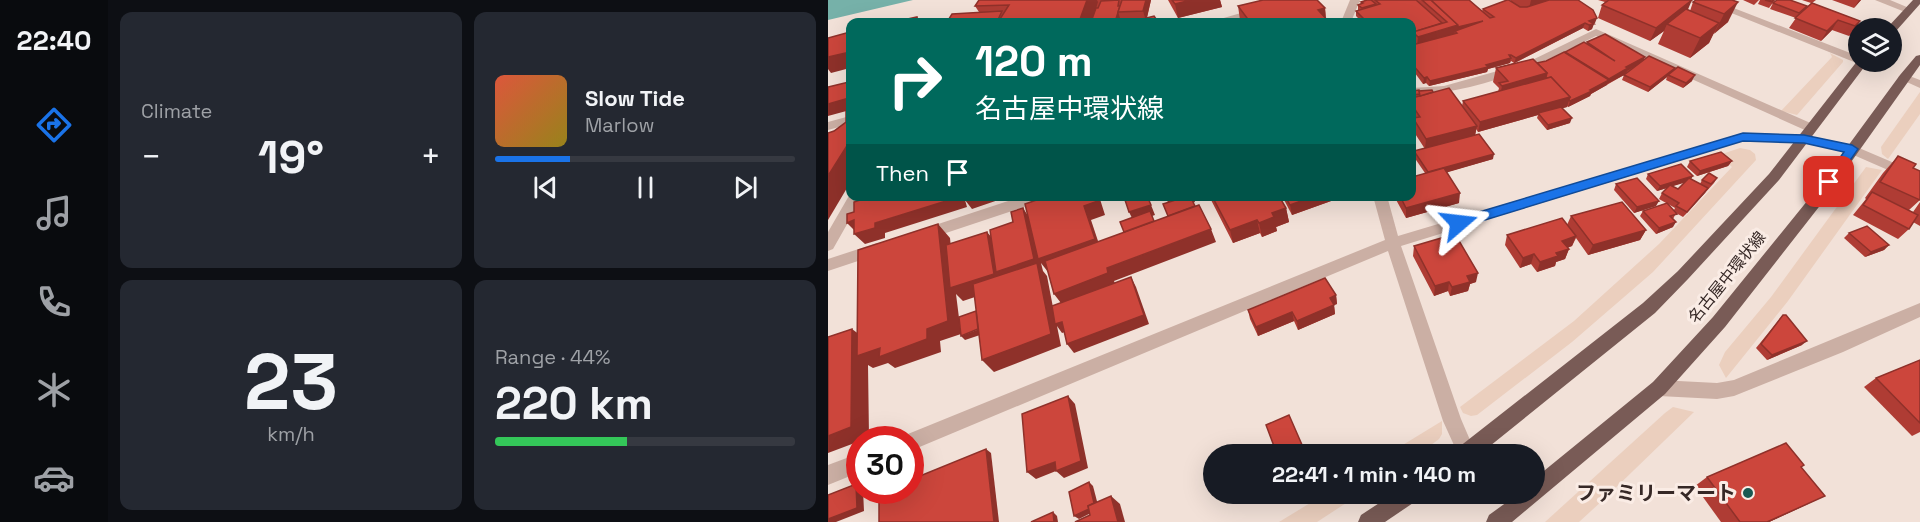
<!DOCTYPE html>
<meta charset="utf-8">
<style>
:root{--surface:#171b24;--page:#242831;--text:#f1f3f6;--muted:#9ea1a6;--line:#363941;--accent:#1a73e8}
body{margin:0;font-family:"Space Grotesk","Noto Sans JP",sans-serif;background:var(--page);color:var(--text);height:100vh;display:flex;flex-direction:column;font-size:22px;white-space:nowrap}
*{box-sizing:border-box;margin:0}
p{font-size:20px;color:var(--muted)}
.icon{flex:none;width:33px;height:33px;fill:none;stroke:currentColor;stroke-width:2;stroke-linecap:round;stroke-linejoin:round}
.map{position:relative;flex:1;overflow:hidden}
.details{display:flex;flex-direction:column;gap:12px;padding:12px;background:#0d0f14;width:720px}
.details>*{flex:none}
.banner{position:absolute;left:18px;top:18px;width:570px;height:183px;border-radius:12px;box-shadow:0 6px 24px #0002;background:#00695c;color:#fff;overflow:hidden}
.buttons{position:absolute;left:1020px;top:18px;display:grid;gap:12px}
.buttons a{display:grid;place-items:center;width:54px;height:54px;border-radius:50%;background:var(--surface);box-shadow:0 6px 24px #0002;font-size:30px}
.speed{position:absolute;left:18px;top:426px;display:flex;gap:12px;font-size:30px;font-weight:700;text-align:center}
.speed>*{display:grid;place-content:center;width:78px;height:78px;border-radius:50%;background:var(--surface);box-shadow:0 6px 24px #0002;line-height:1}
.speed .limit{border:9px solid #d22;background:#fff;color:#111}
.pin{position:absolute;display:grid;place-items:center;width:51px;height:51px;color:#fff;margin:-26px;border-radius:12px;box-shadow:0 3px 9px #0006}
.me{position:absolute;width:66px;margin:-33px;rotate:73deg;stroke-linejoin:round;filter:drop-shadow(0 0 4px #0008)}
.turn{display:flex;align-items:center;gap:21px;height:126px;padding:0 30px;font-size:27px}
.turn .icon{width:78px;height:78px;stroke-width:2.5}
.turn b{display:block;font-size:42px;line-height:51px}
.then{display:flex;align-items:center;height:57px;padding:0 30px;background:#0003;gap:12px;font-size:22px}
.big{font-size:45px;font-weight:700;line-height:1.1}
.details .widget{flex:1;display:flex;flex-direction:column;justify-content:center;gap:9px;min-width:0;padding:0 21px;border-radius:12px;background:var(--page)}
.details .dial{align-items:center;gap:0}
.dial b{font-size:78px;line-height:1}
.song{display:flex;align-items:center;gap:18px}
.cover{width:72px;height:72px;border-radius:9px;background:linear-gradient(135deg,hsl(10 70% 55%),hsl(50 70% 35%))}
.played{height:6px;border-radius:3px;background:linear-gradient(90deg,var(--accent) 25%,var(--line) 25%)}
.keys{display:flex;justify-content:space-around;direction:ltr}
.heat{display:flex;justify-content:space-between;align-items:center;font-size:33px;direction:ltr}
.charge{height:9px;border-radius:4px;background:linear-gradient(90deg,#34c759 44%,var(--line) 0)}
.details .tiles{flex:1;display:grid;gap:12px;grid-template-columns:repeat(2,1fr)}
.trip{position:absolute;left:375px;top:444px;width:342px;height:60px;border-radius:30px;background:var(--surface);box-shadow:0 6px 24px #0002;font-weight:700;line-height:60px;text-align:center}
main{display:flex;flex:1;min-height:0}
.tab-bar{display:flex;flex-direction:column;width:108px;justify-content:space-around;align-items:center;background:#090b0e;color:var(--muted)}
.tab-bar .icon{width:42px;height:42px}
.tab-bar .on{color:var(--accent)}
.tab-bar b{font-size:27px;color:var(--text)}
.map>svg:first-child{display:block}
.plaza{fill:#ebcfbe}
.water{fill:#76b1a9}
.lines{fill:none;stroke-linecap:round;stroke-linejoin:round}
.street{fill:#cbafa4;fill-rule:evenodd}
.primary{fill:#795b56;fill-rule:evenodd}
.wall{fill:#af3c34;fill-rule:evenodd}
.shaded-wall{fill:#8f312a}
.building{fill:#cc463c;stroke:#8f312a;stroke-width:1.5}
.route{fill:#1a73e8;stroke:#114b97;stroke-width:1.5}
.poi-dot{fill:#195952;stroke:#faece5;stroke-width:2}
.labels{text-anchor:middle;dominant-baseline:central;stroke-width:6;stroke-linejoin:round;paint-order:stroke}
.street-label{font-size:16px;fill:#362826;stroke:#faece5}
.near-poi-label{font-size:20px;font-weight:bold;fill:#362826;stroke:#faece5;text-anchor:end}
</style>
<main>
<nav class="tab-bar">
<b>22:40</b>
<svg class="icon on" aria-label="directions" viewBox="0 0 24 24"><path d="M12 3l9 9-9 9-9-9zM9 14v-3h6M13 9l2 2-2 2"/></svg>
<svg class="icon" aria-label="music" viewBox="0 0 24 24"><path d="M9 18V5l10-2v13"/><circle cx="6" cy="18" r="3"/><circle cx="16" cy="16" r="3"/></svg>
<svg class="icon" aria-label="phone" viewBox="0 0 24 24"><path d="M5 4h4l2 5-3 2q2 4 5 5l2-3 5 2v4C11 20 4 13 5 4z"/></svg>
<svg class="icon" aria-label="climate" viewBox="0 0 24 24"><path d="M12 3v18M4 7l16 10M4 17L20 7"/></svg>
<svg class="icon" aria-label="car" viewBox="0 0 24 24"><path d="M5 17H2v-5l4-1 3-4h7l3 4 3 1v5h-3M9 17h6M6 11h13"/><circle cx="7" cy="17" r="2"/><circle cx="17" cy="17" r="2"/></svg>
</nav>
<section class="details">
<div class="tiles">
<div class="widget"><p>Climate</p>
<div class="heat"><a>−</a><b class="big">19°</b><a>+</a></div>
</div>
<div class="widget">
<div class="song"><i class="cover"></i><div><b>Slow Tide</b><p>Marlow</p></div></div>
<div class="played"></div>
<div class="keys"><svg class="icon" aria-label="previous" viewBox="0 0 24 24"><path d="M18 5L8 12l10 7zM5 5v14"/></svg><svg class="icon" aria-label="pause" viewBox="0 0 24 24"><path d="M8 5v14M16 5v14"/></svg><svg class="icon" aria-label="next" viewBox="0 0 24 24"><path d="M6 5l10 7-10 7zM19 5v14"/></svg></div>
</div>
<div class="widget dial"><b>23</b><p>km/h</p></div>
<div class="widget"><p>Range · 44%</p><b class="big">220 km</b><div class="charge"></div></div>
</div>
</section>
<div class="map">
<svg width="1092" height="522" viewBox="0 0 1092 522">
<rect width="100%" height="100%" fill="#f2e1d8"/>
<g class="plaza">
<path d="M1002 53 1015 60V62L969 115 953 111 1004 57Z"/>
<path d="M1092 92V114L1060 159 1054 154 1053 147Z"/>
<path d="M912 148 922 150 927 154 928 160 825 272 744 342 649 415 643 416 635 413 632 407 746 321 831 244 904 167 891 155Z"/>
<path d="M1038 167 1054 170 960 301 898 378 891 365 897 352 943 297Z"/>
<path d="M845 407 866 412 775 500 751 522H717L837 413Z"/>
<path d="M614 421V434L611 439 591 454H560Z"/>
<path d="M497 494H532L489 522H451Z"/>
</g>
<path class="water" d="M0 0H85L0 20Z"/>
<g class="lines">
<g class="street">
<path d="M522 0H532L523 22H513Z"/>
<path d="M871 0H885L1030 56V62H1035H1026Z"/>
<path d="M1047 0H1062L1086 10 1077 12Z"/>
<path d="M430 8 435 11 434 13 397 22H382Z"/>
<path d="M768 29 987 125 989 128 987 131H979L768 36C711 65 649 94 584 94V88L616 86 698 63Z"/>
<path d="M1076 74 1092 80V88L1072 79 1070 77Z"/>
<path d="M22 116V124L0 130V122Z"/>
<path d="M915 133 976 135 1024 145 1092 174V184L1021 153 976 143 915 141 573 246 633 419 648 454H630L615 421 560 251 82 451V440H74L75 436 557 240 545 196H559L570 236Z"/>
<path d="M22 194V196H35L5 249 0 251V232Z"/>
<path d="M195 196H219L217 200 94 241 89 239 87 235 89 231Z"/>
<path d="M49 243 54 245 56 249 54 253 0 271V259Z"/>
<path d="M1092 303V317L1015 352 906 396 889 399 831 396 825 394 822 388 825 382 831 380 889 383 906 380Z"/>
<path d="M32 453V472L0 485V465Z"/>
</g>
<g class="primary">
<path d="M1085 0H1092V4L1068 31 1064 32V28H1059Z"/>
<path d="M1092 55V65L994 203 897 327 837 394 684 522H658L661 515 690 494H706V479L825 382 885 317 984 195 1072 75 1088 56Z"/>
<path d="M1030 60 1040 62 951 180 860 279 827 313 652 454H629L631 447 815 303 850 271 941 174Z"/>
<path d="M565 494H591L588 501 557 522H530L533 515Z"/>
</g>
</g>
<g class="wall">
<path d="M151 0H323L319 18 305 22H294L292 18 291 22H119L151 12 147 6Z"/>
<path d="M340 0H392L394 7 350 18Z"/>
<path d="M539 0H641L654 11 655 9 683 1V0H750L767 23 765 24 764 29 760 31 755 28 687 63H709L718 61 737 53V52L758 44 759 42 817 57 816 59 847 68 845 71 864 81 855 88 838 80 839 77 820 92 794 80 796 75 763 94 762 96 740 107 739 106V107L734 108 742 123 719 130 709 118 710 115 650 132 648 129 647 135 665 159 619 172 631 203 578 218 566 196H584L597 173 586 157V151L597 149 584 129 585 118 584 116V89V91L605 92 634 106 635 101 670 92 671 88 665 82 668 68 686 63 683 61 682 63 660 69 659 72 601 86 598 83 595 84 584 69V45L587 44 584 42V22H534L528 16V11L530 10V5L533 4V2Z"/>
<path d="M770 0H863L859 10 862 11 865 2 904 0 900 22 885 34 881 43 862 58 830 44 836 31 822 41 770 18 774 5 777 2Z"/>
<path d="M915 0H931L926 5Z"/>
<path d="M932 0H947L941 8 930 4Z"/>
<path d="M974 0H988L984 3 1032 21 1026 31 1021 36 1004 30 993 41 961 28 968 18 942 9 945 3 977 9 983 3Z"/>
<path d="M1004 0H1033L1026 8Z"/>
<path d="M410 6 497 8 498 19 501 22H414L412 20Z"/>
<path d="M1070 156 1085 168 1092 200 1081 210 1085 212 1092 202V226L1085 222 1081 229 1070 239 1025 215 1038 199 1037 198 1055 173Z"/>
<path d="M862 161H904L900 166 869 176 859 167Z"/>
<path d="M820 174 863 179 872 184 874 180 889 178 886 183 855 217 848 213 845 219V227L828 234 812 216 815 211 846 210 847 208 831 199 834 193 839 188 829 191 818 179ZM857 182 850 189 844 186Z"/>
<path d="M788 184 828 206 806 213 786 190Z"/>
<path d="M381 196H451L458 208 461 222 448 227 449 231 434 237 432 233 405 243Z"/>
<path d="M454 196H517L464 215Z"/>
<path d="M743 216 818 230 812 240 760 255 748 238 744 246 739 248 741 249 737 259 728 262 727 266 709 272 703 264 692 268 677 245 679 235 739 225Z"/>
<path d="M1021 233 1061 245 1056 250 1037 257 1016 238Z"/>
<path d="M586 246 648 282 642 284 640 291 622 296 620 291 606 296 585 256Z"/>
<path d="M508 295 509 304 506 305 507 314 470 330 466 321 430 336 422 319 420 310Z"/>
<path d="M955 315 974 345 939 360 928 348Z"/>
<path d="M1092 360V432L1084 436 1036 387 1048 378Z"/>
<path d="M973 467 980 504 941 522H893L867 486 879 477Z"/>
</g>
<g class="shaded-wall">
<path d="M259 0H269L270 2 264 22H251Z"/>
<path d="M318 0H323L318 21 315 11Z"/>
<path d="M363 0H392L394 7 350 18 347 4Z"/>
<path d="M703 0H731L701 9Z"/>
<path d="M864 0 858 14 839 24 836 31 822 41 828 28Z"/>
<path d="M1031 0H1033L1026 8Z"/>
<path d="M910 2 900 22 886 34 896 14Z"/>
<path d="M497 8 498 22 490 10Z"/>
<path d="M290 12 292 18 291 22H287Z"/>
<path d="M769 18 767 23 761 25V21Z"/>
<path d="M1010 20 1004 30 993 41 999 31Z"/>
<path d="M655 21 629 33 627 31 626 36 589 47 590 37 630 25Z"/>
<path d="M1032 21 1026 31 1021 36 1027 26Z"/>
<path d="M757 23 755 28 686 63 688 58Z"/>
<path d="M891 23 881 43 862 58 872 38Z"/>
<path d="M766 24 764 29 760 31 761 25Z"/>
<path d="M22 52V68L3 73 0 69V56Z"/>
<path d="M681 55H683L682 63 660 69 659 72 601 86 602 81 658 65Z"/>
<path d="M817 57 815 62 799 71 798 74 779 84 781 79 798 67Z"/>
<path d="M847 68 844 73 840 75 839 77 820 92 822 87Z"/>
<path d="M719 73 716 87 671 100 674 86Z"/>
<path d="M867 75 864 81 855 88 858 83Z"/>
<path d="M599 77 598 83 595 84 596 78Z"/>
<path d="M781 80 779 85 763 94 762 96 740 107 742 101Z"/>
<path d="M21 82 22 83V110L0 116V104Z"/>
<path d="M742 97 739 107 712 115 710 113V115L650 132 652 122Z"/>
<path d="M744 118 742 123 719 130 720 125Z"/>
<path d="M649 126 647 136 597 149 598 139Z"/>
<path d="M22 141V183L0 220V176Z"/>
<path d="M666 154 665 159 600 178V172Z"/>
<path d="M904 161 900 166 869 176 872 171Z"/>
<path d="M865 176 862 181 829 191 832 186Z"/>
<path d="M880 188 877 193 855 217 859 212Z"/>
<path d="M632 193 631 203 578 218V208Z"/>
<path d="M131 196H182L144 209 137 200 139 207 57 233V238L37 244 26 234 47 223Z"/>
<path d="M269 196H271L277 215 263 220 274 253 220 272 213 263 215 271 219 276 228 323 234 322 240 331 234 333 229 326 233 346 166 372 154 360 177 287 135 301 128 294 133 334 112 341 113 352 67 368 60 363 45 368 40 365 41 437 35 440H32V441L0 453V436L24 329 40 341 99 329 110 224 122 238 127 287 159 232 170 245 195 208 204 222 256 206Z"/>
<path d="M278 196H291L280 200Z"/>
<path d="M350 196H365L367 202 343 210 339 200Z"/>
<path d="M487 196H517L464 215 462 205Z"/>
<path d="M831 201 828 206 806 213 809 207Z"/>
<path d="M323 205 327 215 306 222 301 212Z"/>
<path d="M458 208 461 222 448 227 449 231 434 237 431 223 444 213Z"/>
<path d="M26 220 29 233 19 223Z"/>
<path d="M429 220 432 233 405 243 402 230Z"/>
<path d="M848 222 845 227 828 234 831 228Z"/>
<path d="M383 229 388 242 286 281 288 286 236 307 226 294 279 268Z"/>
<path d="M818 230 812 240 760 255 765 245Z"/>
<path d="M748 236 744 246 730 251 734 241Z"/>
<path d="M1061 245 1056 250 1037 257 1043 252Z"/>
<path d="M741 249 737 259 728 262 727 266 709 272 712 262 728 253Z"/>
<path d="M706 254 703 264 692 268 695 258Z"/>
<path d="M650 273 648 282 642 284 640 291 622 296 624 287 639 276Z"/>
<path d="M303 277 308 287 321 324 246 353 239 344Z"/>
<path d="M621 282 620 291 606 296 607 286Z"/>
<path d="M508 295 509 304 506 305 507 314 470 330 469 321 502 298Z"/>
<path d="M464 312 466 321 430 336 428 327Z"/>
<path d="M154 328 158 333 137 340 133 336Z"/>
<path d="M979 341 974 345 939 360 944 355Z"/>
<path d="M240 396 247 404 260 468 236 478 228 471 208 479 199 472 227 462Z"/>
<path d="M158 449 163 453 171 522H166Z"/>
<path d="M261 482 265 486 271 509 251 519 246 516Z"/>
<path d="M28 484 32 486V490H35L36 511 8 522H0V519Z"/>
<path d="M283 496 292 504 297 522H290Z"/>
<path d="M997 496 941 522H939Z"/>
<path d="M225 512 229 516 230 522H226Z"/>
</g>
<g class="building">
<path d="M151 0H259L251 22H170L181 5 147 6Z"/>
<path d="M291 0 290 6H292L287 22H263L268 8H270L273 1Z"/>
<path d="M294 0H318L315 11 290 12Z"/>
<path d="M344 0H363L347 4Z"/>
<path d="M435 0H489L497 8 490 10 501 22H422L410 6Z"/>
<path d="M539 0H543L548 4 534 8 530 5 535 3 533 2Z"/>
<path d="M547 0H588L614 23 585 32 584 37V22H539L528 11 552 4Z"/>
<path d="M594 0H603L630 25 590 37 585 32 619 22Z"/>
<path d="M603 0H641L662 18 666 17 655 9 679 0H681L692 7H699L721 0H750L765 10 769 18 761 21 766 24 761 25 757 23 688 58 683 55H681L683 58 658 65 660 67 602 81 599 77 596 78 584 64V45L629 33 627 31 655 21 630 27V25Z"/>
<path d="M781 0H864L828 28 774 5Z"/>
<path d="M868 0H904L910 2 896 14 865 2Z"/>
<path d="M937 0H946L944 2Z"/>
<path d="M949 0H962L979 6 971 13 945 3Z"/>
<path d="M984 3 1032 21 1027 26 1010 20 999 31 967 18Z"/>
<path d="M858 9 891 23 872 38 839 24Z"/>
<path d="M174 11 169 22H119L124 14Z"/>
<path d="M326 16 330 22H302Z"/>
<path d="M89 17 90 22H66Z"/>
<path d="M22 32V52L0 57V38Z"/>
<path d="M777 34 817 57 798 67 800 68 781 79 737 52 756 42 787 61 759 42Z"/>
<path d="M736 52 781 80 762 90 764 91 742 101 741 100 742 97 723 77 719 78 718 77 719 73 709 63 718 61Z"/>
<path d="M821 56 847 68 822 87 796 75Z"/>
<path d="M705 59 719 73 674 86 671 83 680 81 668 68Z"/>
<path d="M850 67 867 75 858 83 840 75Z"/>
<path d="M723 77 742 97 652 122 635 101Z"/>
<path d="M21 82V98L0 104V87Z"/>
<path d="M621 88 649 126 598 139 585 118 592 117 584 105V98Z"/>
<path d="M584 89V91L591 90 592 94 584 95Z"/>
<path d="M604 90 605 92 592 96 591 91Z"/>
<path d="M22 107V141L0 176V133L6 131 18 122V108Z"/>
<path d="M733 107 744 118 720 125 710 113Z"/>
<path d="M651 134 666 154 600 172 586 151Z"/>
<path d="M893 152 904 161 872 171 862 161Z"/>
<path d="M1070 156 1088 164 1085 168 1092 171V200L1052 182Z"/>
<path d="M853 164 865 176 832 186 820 174Z"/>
<path d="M616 168 632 193 578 208 572 196H584V177Z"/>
<path d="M881 173 889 178 883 184 874 180Z"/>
<path d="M809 178 831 201 809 207 788 184Z"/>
<path d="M861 178 880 188 859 212 848 206 851 203 834 193 842 185 850 189Z"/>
<path d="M1044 192 1090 215 1081 229 1035 205Z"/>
<path d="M44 196H131V197L47 223V228L26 234V220L19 223V214L26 212V202Z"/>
<path d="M220 196H269L270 201 256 206 267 239 210 259 197 204Z"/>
<path d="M297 196H319L323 205 301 212 296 197Z"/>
<path d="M338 196H350L339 200Z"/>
<path d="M360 196H362L367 206 340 216 335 204Z"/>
<path d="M384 196H451L458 208 444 213 446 217 431 223 429 220 402 230Z"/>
<path d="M457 196H487L462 205Z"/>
<path d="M794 202 818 230 765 245 743 216Z"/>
<path d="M839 203 849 214 842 216 848 222 831 228 815 211Z"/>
<path d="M371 205 383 229 279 268 280 273 226 294 217 261Z"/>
<path d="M195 208 206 259 168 272 162 230 185 222 183 212Z"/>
<path d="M322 211 326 221 296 232 292 222Z"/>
<path d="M734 218 748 236 734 241 741 249 728 253 730 256 712 262 706 254 695 258 679 235Z"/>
<path d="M110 224 120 321 99 329V339L51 357 52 348 29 356 30 250Z"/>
<path d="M1039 226 1061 245 1043 252 1021 233Z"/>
<path d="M159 232 166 274 122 288 118 245Z"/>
<path d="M627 234 650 273 639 276 642 282 624 287 621 282 607 286 586 246Z"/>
<path d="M209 263 223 334 154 360 145 284Z"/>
<path d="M303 277 316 315 239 344 234 322 227 324 224 306Z"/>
<path d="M497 278 508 295 502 298 506 305 469 321 464 312 428 327 420 310Z"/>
<path d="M148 311 150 329 133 336 131 317Z"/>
<path d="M955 315H958L979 341 944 355 933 344Z"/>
<path d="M24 329 23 427 0 436V337Z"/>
<path d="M1092 360V423L1048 378Z"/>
<path d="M240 396 253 461 228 471 227 462 199 472 194 414Z"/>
<path d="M461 415 478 454H449L438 425Z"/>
<path d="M958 443 976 465 973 467 997 496 939 522H912L879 477Z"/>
<path d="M158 449 166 522H51V492L55 490H82V480Z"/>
<path d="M261 482 266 503 260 506 261 509 246 516 241 492Z"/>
<path d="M28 484 29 508 0 519V495Z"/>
<path d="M283 496 290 522H247L262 515 260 506Z"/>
<path d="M225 512 226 522H203Z"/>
</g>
<path class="route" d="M915 133 976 135 1024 145 1030 149 1005 185 1001 187 995 182 1016 152 976 143 915 141 631 228 625 223 631 218Z"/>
<circle class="poi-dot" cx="920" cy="493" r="6"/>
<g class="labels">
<g class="street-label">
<text transform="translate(899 277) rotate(-51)">名古屋中環状線</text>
</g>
<g class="near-poi-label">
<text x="908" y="493">ファミリーマート</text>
</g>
</g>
</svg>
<div class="buttons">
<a><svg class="icon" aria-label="layers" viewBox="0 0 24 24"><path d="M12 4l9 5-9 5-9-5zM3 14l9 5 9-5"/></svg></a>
</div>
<div class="speed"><div class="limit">30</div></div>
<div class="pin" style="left:1001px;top:182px;background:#d93025"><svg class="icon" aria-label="arrive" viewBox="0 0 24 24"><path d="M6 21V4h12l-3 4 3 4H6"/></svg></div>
<svg class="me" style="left:631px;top:223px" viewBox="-20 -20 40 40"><path d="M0-17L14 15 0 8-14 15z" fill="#1a73e8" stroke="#fff" stroke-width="4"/></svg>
<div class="trip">22:41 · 1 min · 140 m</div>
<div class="banner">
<div class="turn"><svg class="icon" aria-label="right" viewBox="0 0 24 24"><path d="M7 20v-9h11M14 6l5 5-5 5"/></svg><div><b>120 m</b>名古屋中環状線</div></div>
<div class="then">Then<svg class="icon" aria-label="arrive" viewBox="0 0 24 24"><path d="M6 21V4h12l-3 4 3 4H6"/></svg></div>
</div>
</div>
</main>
